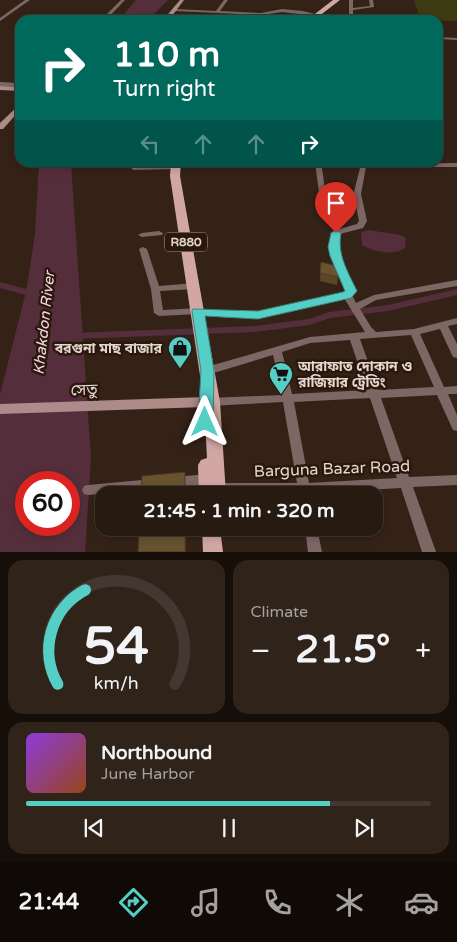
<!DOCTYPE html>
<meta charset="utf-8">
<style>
:root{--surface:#271a11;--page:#2f231a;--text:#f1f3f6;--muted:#a4a19f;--line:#433831;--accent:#55cec5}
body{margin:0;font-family:"Varela Round","Noto Sans Bengali",sans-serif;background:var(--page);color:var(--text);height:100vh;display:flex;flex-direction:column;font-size:19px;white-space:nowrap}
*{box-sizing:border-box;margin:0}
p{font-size:16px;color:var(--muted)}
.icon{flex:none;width:28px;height:28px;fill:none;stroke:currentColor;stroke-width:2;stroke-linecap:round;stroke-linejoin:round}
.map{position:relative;height:552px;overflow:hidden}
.side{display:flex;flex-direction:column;gap:8px;padding:8px;background:#150e09;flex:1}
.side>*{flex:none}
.banner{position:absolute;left:15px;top:15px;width:428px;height:152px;border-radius:15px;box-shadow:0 2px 8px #0003,0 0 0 1px var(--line);background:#00695c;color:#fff;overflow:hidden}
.speed{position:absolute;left:15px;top:471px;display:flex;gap:10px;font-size:25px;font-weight:700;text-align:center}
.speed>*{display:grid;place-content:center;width:65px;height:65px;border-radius:50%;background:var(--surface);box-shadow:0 2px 8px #0003,0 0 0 1px var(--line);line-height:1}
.speed .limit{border:8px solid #d22;background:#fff;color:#111}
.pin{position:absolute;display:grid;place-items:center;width:42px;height:42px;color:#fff;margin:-51px -21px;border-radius:50% 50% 50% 0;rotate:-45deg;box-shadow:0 0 5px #0007}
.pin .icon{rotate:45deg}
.me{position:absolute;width:55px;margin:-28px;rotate:0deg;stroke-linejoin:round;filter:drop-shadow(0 0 4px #0008)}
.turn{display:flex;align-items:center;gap:18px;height:105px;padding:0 15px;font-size:22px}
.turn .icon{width:65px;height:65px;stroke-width:2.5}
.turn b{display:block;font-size:35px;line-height:42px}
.lanes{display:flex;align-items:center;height:48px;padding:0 15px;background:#0003;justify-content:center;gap:25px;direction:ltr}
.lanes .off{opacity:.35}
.big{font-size:38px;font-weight:800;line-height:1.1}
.side .tile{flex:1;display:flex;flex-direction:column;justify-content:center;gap:8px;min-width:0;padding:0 18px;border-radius:15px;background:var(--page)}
.side .dial{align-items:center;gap:0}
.dial svg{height:130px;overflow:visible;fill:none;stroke:var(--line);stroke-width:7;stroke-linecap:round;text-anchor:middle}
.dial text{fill:var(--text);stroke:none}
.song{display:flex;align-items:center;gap:15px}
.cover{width:60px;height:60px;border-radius:8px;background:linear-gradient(135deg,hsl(270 70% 55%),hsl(20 70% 35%))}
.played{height:5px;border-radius:2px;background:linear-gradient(90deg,var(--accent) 75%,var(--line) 75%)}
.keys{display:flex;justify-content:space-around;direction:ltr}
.heat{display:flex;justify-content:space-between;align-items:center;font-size:28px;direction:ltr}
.side .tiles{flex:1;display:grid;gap:8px;grid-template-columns:1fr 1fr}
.tile:last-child{grid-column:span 2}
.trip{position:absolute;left:95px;top:486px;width:288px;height:50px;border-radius:15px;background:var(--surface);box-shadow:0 2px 8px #0003,0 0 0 1px var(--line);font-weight:800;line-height:50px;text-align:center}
.dock{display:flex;height:80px;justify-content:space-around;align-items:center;background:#100a07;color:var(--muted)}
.dock .icon{width:35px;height:35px}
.dock .selected{color:var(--accent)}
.dock b{font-size:22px;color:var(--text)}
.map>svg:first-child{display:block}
.green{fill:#3d3b11}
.water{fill:#552e3c;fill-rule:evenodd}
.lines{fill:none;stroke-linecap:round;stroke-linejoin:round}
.canal{fill:#552e3c;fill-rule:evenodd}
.street{fill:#7c6765;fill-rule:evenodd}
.secondary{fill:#ad8b88;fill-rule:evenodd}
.primary{fill:#d2a7a3;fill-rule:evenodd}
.wall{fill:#5a4728}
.shaded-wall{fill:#4a3a20}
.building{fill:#69532e;stroke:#4a3a20}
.route{fill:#55cec5;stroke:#378680}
.labels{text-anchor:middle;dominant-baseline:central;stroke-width:5;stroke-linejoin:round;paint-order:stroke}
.shield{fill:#2a180d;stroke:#ac9e95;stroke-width:1}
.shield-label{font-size:12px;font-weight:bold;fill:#e3d7cf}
.poi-label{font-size:14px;font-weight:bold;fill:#e3d7cf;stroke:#2a180d;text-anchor:end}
.water-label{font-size:15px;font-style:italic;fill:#f9dae3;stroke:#2a180d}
.near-street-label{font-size:16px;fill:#e3d7cf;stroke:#2a180d}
</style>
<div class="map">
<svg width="457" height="552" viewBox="0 0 457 552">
<rect width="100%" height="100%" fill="#342217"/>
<path class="green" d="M414 0H457V21L421 20Z"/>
<g class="water">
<path d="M136 0H168L148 20H119Z"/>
<path d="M39 163H71L91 458 85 552H0V394L26 292 35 234ZM26 482H69V525H26Z"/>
<path d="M368 230 400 235 406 238 405 248C393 256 374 252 362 245L361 232Z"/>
</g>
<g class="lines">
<g class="canal">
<path d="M0 282 29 290 31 292 26 295 0 288Z"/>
<path d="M457 289V295L388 311 330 318 310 325 255 332 72 339 69 338 67 336 69 334 72 333 255 326 309 319 329 312 388 305Z"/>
</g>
<g class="street">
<path d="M25 0H30L0 21V18Z"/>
<path d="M121 0H125L106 20H101Z"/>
<path d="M224 0H228L220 11 261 13 282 9 303 11 319 15 317 16 282 12 261 15 175 11 173 10 175 9 216 11Z"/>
<path d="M349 0H353V8L370 6 369 0H373L374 7 353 10V20H349Z"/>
<path d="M438 37 457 38V40L438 39Z"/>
<path d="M0 82 20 83V87L0 86Z"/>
<path d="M128 162H135L136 166 175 165 178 167 175 169 134 170 132 169Z"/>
<path d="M315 162H321L325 189 354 192 361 164 457 163V167H366L361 194 367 221 363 228 340 234C334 255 347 273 356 291L352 295 356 303 374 295 457 280V286L376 300 360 309 371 327 376 332 414 329 457 318V324L448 326 457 344V358L453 357 452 355 440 329 420 334 444 387 457 386V394H448L457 415V431L453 430 437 395 381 398 409 477 457 475V485L413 487 436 552H422L401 488 311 493V495H299L298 493H215L211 492 209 488 211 484 215 483H297L283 402 210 406 206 405 205 402 206 399 210 398 282 395 273 355 207 375 203 374 202 371 203 368 310 337 365 332 344 298 258 318H227L198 314 159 316 154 313 151 289 139 249 143 247 147 249 159 286 194 283 198 286 194 289 160 291 163 310 198 308 227 312H258L344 293 346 291C338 272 324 252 333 231L357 224 359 221 354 196 319 193ZM411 335 434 387 378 390 360 339ZM350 340 367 390 292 394 282 352 310 343ZM370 398 397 478 309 483 294 402Z"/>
<path d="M159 231 163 233 162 235 142 237 138 235 142 233Z"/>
<path d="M207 474 211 475 213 479 211 483 207 484 176 487 172 486 170 482 172 478 176 477Z"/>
<path d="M153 479 157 480 159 484 157 488 153 489 88 495 84 494 82 490 84 486 88 485Z"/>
<path d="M305 528H317L322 552H308Z"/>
</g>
<g class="secondary">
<path d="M180 0H184L169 20H163Z"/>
<path d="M0 86 20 87V91L0 90Z"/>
<path d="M20 104V110L3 129H0V123Z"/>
<path d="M205 397 209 399 211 402 209 405 205 407 0 414V404Z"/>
</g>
<g class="primary">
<path d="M333 0H340L314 20H307Z"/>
<path d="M171 162H181L180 176 220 402 226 495H199L198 465 201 460 207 458 204 402 170 176Z"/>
<path d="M202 528H220L223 552H203Z"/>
</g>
</g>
<path class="wall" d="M321 262 338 277 337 285 320 281Z"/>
<rect class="shaded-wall" x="185" y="528" width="1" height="24"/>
<g class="building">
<path d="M321 262 337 266 338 277 320 273Z"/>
<path d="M185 472V495H141L142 476Z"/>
<path d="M139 528H185V552H138Z"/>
</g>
<path class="route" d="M336 230 341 233C337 255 348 272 357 291L351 298 258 319 205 316 214 371 213 422 211 425H200L198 422 201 371 192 311 193 309 258 311 343 292 345 291 330 256 328 247 331 233Z"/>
<defs>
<g id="shop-pin" transform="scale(1.25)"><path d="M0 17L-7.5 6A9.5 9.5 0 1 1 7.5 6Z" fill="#55cec5" stroke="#2a180d"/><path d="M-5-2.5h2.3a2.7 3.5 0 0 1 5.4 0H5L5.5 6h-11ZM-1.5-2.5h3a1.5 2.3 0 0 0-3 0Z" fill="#111"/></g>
<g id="supermarket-pin" transform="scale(1.25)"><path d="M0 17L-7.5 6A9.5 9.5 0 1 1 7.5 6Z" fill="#55cec5" stroke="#2a180d"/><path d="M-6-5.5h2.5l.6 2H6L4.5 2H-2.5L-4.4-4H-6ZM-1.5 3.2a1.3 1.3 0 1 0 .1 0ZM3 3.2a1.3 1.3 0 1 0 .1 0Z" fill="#111"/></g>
</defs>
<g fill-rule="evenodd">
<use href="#shop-pin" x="180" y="348"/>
<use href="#supermarket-pin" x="281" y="374"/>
</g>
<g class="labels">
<rect class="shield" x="165" y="232.5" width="42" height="19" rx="4"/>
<g class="shield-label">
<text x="186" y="242">R880</text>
</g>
<g class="poi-label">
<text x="162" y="348">বরগুনা মাছ বাজার</text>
<text x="298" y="366" text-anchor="start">আরাফাত দোকান ও<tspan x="298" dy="16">রাজিয়ার ট্রেডিং</tspan></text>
</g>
<g class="water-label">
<text transform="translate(44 323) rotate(-84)">Khakdon River</text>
</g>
<g class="near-street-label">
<text transform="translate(84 390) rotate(-2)">সেতু</text>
<text transform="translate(332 469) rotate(-2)">Barguna Bazar Road</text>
</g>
</g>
</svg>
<div class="speed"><div class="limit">60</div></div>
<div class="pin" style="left:336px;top:233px;background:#d93025"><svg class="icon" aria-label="arrive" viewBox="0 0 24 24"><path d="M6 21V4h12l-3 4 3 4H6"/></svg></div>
<svg class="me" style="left:205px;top:422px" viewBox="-20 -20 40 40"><path d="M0-17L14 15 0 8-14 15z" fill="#55cec5" stroke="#fff" stroke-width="4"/></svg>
<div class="trip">21:45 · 1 min · 320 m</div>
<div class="banner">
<div class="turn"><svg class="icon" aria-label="right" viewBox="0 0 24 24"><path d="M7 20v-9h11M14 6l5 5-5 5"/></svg><div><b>110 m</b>Turn right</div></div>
<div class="lanes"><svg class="icon off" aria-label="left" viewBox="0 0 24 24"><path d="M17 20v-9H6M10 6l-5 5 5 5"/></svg><svg class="icon off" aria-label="ahead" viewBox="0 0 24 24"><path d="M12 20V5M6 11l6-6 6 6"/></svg><svg class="icon off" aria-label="ahead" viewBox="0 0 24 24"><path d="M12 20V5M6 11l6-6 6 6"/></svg><svg class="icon" aria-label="right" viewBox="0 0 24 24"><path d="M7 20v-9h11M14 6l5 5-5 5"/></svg></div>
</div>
</div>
<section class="side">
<div class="tiles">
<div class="tile dial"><svg viewBox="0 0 100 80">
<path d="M14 69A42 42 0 1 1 86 69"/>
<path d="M14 69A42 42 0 0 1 31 11" stroke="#55cec5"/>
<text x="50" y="56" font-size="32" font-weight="700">54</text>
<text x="50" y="72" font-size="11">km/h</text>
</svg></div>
<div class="tile"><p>Climate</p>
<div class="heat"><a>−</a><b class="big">21.5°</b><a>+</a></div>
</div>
<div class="tile">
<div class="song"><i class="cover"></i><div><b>Northbound</b><p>June Harbor</p></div></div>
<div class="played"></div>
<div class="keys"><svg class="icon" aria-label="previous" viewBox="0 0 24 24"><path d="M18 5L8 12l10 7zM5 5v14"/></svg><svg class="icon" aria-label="pause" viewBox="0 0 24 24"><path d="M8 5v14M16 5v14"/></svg><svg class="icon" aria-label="next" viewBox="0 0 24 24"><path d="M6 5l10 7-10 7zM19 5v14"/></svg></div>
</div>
</div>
</section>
<nav class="dock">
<b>21:44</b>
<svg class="icon selected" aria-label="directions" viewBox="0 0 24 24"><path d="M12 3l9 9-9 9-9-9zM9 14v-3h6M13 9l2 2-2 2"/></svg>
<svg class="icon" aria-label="music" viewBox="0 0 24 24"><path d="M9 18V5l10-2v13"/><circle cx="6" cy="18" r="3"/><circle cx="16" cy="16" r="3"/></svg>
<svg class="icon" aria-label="phone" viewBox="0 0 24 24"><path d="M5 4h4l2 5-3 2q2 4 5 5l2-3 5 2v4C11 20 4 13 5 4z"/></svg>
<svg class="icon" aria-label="climate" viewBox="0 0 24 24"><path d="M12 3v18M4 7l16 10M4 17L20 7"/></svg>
<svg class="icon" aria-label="car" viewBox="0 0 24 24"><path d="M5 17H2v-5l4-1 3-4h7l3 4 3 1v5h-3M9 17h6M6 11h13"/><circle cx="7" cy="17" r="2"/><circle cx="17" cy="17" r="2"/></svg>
</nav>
